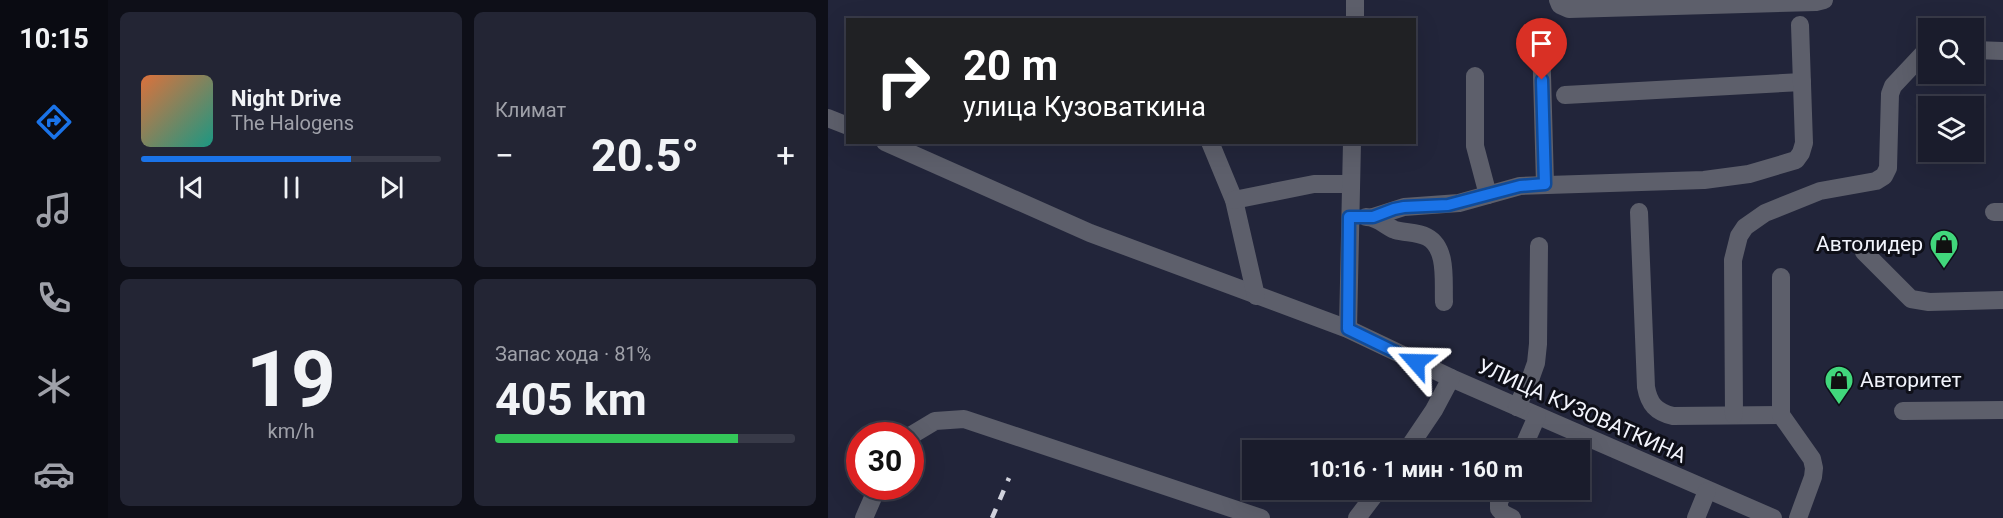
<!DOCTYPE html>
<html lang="ru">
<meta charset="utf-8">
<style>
:root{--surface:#1a1c2c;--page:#232534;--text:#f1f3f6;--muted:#9fa1a9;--line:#383a48;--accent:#1a73e8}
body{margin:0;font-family:Roboto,sans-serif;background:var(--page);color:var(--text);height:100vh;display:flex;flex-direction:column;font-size:22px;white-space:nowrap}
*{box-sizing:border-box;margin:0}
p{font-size:20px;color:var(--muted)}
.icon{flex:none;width:33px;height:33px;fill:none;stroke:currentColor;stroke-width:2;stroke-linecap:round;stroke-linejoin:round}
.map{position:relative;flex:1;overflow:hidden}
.drawer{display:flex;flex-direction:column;gap:12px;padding:12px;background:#0e0f18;width:720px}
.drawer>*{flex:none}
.top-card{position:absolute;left:18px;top:18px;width:570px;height:126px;border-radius:0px;box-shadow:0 6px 24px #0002,0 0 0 2px var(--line);background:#202124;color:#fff;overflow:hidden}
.controls{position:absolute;left:1090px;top:18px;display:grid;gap:12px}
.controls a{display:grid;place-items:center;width:66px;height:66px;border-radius:0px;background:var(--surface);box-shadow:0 6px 24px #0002,0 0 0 2px var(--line);font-size:30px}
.speed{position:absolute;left:18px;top:422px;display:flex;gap:12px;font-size:30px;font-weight:700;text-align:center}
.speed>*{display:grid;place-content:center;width:78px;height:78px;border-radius:50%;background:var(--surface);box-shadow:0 6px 24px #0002,0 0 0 2px var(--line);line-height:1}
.speed .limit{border:9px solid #d22;background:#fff;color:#111}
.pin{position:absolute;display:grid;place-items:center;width:51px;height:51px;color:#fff;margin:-62px -26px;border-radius:50% 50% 50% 0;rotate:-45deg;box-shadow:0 0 6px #0007}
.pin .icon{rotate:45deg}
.me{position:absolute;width:66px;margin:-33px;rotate:295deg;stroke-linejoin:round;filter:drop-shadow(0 0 4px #0008)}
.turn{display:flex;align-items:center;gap:21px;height:126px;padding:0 18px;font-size:27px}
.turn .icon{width:78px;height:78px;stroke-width:2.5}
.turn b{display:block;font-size:42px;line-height:51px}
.big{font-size:45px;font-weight:700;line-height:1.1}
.drawer .widget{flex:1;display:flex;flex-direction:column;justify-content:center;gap:9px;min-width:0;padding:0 21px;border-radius:9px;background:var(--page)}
.drawer .dial{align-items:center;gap:0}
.dial b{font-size:78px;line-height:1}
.song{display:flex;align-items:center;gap:18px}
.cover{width:72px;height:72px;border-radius:9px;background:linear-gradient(135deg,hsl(20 70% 55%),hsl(170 70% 35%))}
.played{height:6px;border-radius:3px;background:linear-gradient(90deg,var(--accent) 70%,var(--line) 70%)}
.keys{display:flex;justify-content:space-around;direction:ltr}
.heat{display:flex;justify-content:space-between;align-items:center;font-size:33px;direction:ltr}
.charge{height:9px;border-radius:4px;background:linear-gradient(90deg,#34c759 81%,var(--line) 0)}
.drawer .tiles{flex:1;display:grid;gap:12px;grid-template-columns:repeat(2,1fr)}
.trip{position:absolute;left:414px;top:440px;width:348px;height:60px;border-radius:0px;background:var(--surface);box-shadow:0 6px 24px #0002,0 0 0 2px var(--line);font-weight:700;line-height:60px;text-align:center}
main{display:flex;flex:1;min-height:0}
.tab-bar{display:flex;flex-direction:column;width:108px;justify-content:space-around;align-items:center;background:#0a0b12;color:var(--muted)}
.tab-bar .icon{width:42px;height:42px}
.tab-bar .on{color:var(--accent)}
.tab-bar b{font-size:27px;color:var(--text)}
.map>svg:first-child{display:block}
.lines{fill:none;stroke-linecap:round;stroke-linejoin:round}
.minor{stroke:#5d5f6b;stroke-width:18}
.rail{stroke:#d0d2dc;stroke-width:4.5;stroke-dasharray:10 10;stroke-linecap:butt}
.route-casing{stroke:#114b97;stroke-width:15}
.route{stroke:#1a73e8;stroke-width:10}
.labels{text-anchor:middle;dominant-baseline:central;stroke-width:6;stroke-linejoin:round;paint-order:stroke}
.poi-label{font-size:21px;fill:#f2f4fc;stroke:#0e0f18;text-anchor:end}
.street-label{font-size:21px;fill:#f2f4fc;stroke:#0e0f18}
</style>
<main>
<nav class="tab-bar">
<b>10:15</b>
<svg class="icon on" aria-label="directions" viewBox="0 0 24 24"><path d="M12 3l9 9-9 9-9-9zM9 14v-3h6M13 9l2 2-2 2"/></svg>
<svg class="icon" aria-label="music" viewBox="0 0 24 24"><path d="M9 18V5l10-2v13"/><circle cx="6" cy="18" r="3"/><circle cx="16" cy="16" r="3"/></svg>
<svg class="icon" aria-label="phone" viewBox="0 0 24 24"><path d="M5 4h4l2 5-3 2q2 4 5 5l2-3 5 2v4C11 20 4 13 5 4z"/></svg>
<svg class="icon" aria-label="climate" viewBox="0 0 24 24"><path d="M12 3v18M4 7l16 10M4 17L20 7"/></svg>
<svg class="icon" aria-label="car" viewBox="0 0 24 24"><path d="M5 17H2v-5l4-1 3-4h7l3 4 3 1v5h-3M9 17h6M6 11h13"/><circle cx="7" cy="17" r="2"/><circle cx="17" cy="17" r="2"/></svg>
</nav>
<section class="drawer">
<div class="tiles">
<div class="widget">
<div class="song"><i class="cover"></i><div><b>Night Drive</b><p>The Halogens</p></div></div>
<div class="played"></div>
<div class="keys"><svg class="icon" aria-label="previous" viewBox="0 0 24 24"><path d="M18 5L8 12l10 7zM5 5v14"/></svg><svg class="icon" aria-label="pause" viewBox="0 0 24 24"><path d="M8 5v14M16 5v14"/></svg><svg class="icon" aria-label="next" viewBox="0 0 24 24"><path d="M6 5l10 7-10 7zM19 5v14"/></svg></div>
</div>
<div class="widget"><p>Климат</p>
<div class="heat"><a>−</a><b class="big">20.5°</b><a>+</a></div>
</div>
<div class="widget dial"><b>19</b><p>km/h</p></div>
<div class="widget"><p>Запас хода · 81%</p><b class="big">405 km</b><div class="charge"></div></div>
</div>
</section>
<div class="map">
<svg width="1175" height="518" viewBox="0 0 1175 518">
<rect width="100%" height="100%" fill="#22253a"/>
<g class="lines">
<g class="minor">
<path d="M730 0 732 5 741 9 988 2 996 0"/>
<path d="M527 20V0"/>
<path d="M713 39 717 184"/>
<path d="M1146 50 1175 51"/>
<path d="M647 76V146L660 195"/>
<path d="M737 95 974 82"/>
<path d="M0 118 20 126"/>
<path d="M57 142 262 233 520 329 623 378 945 518"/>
<path d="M382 142 406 200 428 296"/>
<path d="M406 200 486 184H523"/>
<path d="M811 212 818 387C821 404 828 412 845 416L953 415"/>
<path d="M1166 212H1175"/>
<path d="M538 217C550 217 557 226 567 230 578 233 589 232 599 237 620 248 615 282 616 302"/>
<path d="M545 217 576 207 631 203 692 186 876 180 921 174 968 160 973 153 976 143 972 25"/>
<path d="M1036 252 1083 299 1101 302 1175 300"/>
<path d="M953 277V415L984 459 986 468 985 477 970 518"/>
<path d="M520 329 524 142"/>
<path d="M689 407 703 377 708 363 710 344 711 246"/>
<path d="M1075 411 1175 410"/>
<path d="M906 415 905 260 911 236 917 227 937 213 992 191 1048 181 1056 176 1060 168 1062 94 1065 86 1095 54 1101 51"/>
<path d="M82 436 107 421 136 419 433 518"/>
<path d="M579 450 606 410 623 378"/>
<path d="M694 450 709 416"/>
<path d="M677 489 671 502V509L676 514 684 518"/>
<path d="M36 518 50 486"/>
<path d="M529 518 551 489"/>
<path d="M868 518 879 491"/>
</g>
<path class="rail" d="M164 518 181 478"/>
</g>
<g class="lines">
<g class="route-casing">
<path id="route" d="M588 362 520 329 521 217H545L566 209 576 207 620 205 692 186 717 184 714 80"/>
</g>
<use href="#route" class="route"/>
</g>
<defs>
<g id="shop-pin" transform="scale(1.5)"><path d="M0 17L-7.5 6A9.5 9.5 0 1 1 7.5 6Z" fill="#41d77c" stroke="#0e0f18"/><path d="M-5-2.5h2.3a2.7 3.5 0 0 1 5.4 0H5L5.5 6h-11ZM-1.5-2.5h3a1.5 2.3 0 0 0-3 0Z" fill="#111"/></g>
</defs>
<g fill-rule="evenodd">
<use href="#shop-pin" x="1116" y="244"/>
<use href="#shop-pin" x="1011" y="380"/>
</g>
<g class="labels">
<g class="poi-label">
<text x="1095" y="244">Автолидер</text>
<text x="1032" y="380" text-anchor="start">Авторитет</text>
</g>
<g class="street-label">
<text transform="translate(754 411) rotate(24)">УЛИЦА КУЗОВАТКИНА</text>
</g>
</g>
</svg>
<div class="controls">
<a><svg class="icon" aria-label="search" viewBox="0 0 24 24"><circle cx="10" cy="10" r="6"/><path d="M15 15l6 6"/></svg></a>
<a><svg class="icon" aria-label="layers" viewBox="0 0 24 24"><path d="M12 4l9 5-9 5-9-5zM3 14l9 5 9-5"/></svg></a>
</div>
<div class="speed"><div class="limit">30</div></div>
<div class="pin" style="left:714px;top:80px;background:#d93025"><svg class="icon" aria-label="arrive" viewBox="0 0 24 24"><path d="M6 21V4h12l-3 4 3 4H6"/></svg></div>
<svg class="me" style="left:588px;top:362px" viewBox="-20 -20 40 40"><path d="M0-17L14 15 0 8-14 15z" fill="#1a73e8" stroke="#fff" stroke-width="4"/></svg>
<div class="trip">10:16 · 1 мин · 160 m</div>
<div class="top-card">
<div class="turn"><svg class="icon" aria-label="right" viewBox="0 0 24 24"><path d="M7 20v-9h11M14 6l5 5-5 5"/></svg><div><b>20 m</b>улица Кузоваткина</div></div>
</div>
</div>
</main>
